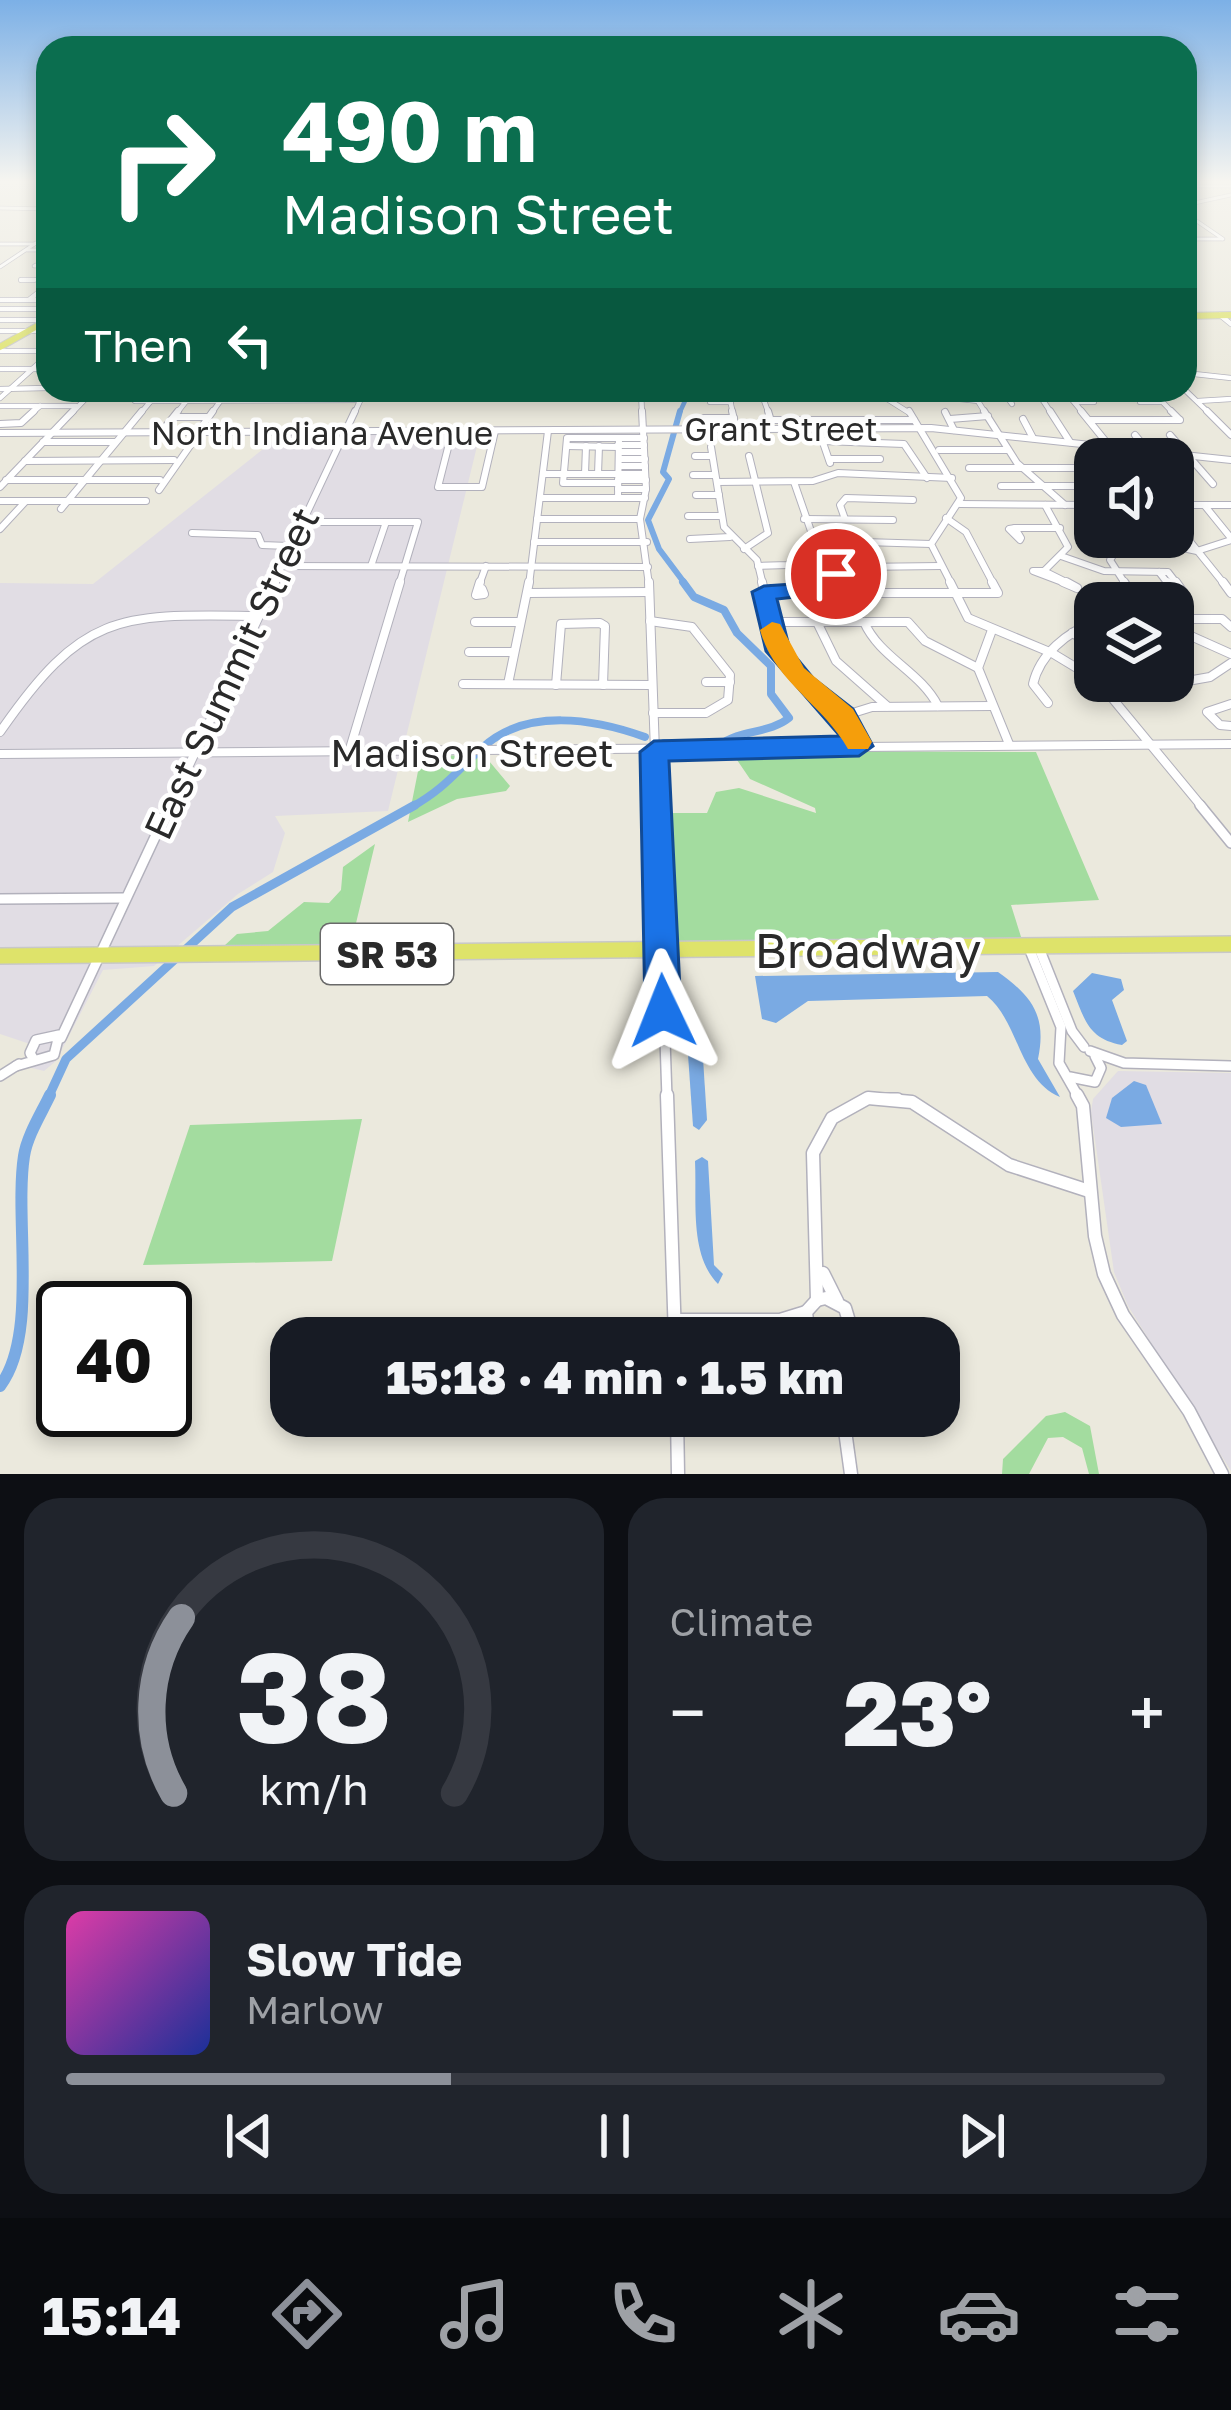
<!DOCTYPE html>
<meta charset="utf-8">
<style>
:root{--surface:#171b24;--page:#20242c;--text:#f1f3f6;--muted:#9ea1a6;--line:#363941;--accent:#8c9099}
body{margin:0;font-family:"Golos Text",sans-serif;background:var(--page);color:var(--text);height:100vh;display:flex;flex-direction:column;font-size:45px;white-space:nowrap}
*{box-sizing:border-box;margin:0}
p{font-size:39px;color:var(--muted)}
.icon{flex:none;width:66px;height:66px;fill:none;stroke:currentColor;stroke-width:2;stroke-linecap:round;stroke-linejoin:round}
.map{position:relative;height:1474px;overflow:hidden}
.side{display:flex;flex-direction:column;gap:24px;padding:24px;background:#0d0f14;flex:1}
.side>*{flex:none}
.guide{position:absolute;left:36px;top:36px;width:1161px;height:366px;border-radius:36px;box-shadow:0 6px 18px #0003;background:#0b6e4f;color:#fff;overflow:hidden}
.tools{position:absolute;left:1074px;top:438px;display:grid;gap:24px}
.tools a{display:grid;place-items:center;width:120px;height:120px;border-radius:24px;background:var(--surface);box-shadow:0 6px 18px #0003;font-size:60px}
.speed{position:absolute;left:36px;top:1281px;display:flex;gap:24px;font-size:60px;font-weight:700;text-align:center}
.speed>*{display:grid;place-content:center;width:156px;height:156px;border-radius:50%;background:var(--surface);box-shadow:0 6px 18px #0003;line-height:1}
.speed .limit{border:6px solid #111;border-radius:18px;background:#fff;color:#111}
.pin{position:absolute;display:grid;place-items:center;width:102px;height:102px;color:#fff;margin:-51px;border:6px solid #fff;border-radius:50%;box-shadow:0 3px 12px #0007}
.me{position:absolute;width:132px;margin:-66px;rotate:358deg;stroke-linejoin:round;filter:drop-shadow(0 0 9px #0008)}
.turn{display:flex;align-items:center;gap:42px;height:252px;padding:0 48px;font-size:54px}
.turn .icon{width:156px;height:156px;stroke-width:2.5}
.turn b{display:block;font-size:84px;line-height:102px}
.then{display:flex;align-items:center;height:114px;padding:0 48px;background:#0003;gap:24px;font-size:45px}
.big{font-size:90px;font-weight:800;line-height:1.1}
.side .card{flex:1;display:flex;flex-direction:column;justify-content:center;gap:18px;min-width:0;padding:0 42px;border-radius:36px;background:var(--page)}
.side .dial{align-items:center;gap:0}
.dial svg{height:312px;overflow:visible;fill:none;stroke:var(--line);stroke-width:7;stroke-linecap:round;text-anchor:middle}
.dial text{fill:var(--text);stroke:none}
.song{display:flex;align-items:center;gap:36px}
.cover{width:144px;height:144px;border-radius:18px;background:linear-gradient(135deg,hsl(320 70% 55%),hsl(230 70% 35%))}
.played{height:12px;border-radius:6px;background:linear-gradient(90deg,var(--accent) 35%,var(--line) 35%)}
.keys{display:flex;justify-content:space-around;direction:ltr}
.heat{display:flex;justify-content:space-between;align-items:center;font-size:66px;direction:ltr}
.side .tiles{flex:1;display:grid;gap:24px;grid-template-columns:1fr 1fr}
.card:last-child{grid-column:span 2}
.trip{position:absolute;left:270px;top:1317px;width:690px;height:120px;border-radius:36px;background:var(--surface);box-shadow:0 6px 18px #0003;font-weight:800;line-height:120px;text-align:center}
.tab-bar{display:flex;height:192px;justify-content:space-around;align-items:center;background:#090b0e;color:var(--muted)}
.tab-bar .icon{width:84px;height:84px}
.tab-bar .selected{color:var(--accent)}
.tab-bar b{font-size:54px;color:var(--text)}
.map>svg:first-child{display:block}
.industrial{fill:#e1dde4}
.green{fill:#a3dc9f}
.water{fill:#7aaae3}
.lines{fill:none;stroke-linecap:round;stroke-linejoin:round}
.river-far4{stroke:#7aaae3;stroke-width:4.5}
.river-far3{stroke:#7aaae3;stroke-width:6}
.river-far2{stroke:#7aaae3;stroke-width:8}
.river-far1{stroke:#7aaae3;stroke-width:9}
.river{stroke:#7aaae3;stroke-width:12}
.minor-far5-casing{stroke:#b2b1bc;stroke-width:4.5}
.minor-far4-casing{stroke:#b2b1bc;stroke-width:6}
.minor-far3-casing{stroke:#b2b1bc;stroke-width:8}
.minor-far2-casing{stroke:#b2b1bc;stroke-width:10}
.minor-far1-casing{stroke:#b2b1bc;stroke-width:12}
.minor-casing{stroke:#b2b1bc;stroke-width:15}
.major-far1-casing{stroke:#c8c8c8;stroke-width:8}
.major-casing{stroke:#c8c8c8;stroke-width:18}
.minor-far5{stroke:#fff;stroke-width:3}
.minor-far4{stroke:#fff;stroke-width:4.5}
.minor-far3{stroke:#fff;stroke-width:6}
.minor-far2{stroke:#fff;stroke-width:8}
.minor-far1{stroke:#fff;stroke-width:9}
.minor{stroke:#fff;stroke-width:12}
.major-far1{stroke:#dee36a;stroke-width:6}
.major{stroke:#dee36a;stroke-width:15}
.route{fill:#1a73e8;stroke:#114b97;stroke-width:3}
.slow{fill:#f59e0b}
.labels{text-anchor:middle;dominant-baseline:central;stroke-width:9;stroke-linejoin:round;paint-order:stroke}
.far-street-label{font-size:33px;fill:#2a2a2a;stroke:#fff}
.shield{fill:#fff;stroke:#6a6a6a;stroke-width:3}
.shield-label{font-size:36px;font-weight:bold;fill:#2a2a2a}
.street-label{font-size:39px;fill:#2a2a2a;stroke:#fff}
.near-street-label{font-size:48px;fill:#2a2a2a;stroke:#fff}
</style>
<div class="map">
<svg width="1231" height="1474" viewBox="0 0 1231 1474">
<rect width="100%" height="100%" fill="#ebe9dd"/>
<g class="industrial">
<path d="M282 434H480L388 811 275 816 285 833 273 872 238 894 154 966 103 970 56 1061 44 1071 28 1067 30 1044 0 1034V583L93 584Z"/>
<path d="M1118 1071 1231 1073V1471L1128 1306 1114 1272 1091 1112 1093 1099Z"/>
</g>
<g class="green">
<path d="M769 751 1036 752 1099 900 1011 905 1022 940 680 942 670 933 662 813H707L716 792 739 788 816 813 815 808 750 779 735 757Z"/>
<path d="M484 755 510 786 506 791 457 799 408 822 421 756Z"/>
<path d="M375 844 351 944 224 946 237 934 268 931 304 902 329 903 341 890 343 867Z"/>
<path d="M362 1119 332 1261 143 1265 190 1125Z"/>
<path d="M1065 1412 1090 1426 1099 1474H1089L1082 1448 1063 1437 1048 1438 1029 1474H1002L1003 1459 1046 1416Z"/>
</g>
<g class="water">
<path d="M998 972C1032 996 1047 1016 1038 1059L1060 1097C1019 1080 1019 1022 987 996L808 1001 776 1023 762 1019 755 976Z"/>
<path d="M1092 973 1121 979 1124 990 1112 1000 1127 1041 1122 1045C1089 1039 1085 1021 1073 991Z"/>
<path d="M686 1026 701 1028 707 1120 699 1130 693 1126Z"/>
<path d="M1134 1081 1146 1085 1162 1124 1121 1127 1106 1118 1112 1098Z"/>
<path d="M702 1157 708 1161 714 1265 723 1274 718 1284C689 1255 697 1200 695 1161Z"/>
</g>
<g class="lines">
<path class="river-far4" d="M679 414 690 390"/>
<path class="river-far3" d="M680 411 663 472 669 479 648 520 659 549 686 585"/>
<g class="river-far2">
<path d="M683 582 694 597 724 610 737 633 771 666V694L789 718C769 734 741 729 720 745"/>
<path d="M664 743 681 745"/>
<path d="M410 808C444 789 455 773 482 748 526 707 595 719 645 737"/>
</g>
<path class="river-far1" d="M48 1098 66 1059 232 907 415 805"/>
<path class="river" d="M0 1386C39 1335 14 1220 24 1156 27 1136 41 1114 50 1095"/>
<g class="minor-far5-casing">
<g id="minor-far5">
<path d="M1185 186H1231"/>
<path d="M1185 205 1231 195"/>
<path d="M0 208 48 209"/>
<path d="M1185 213 1223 239"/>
<path d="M1185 239H1222"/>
<path d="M0 244H34"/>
<path d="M27 250H48"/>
<path d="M48 259 34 266H48"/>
<path d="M0 267 48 235"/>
<path d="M21 280 48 279"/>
</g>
</g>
<g class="minor-far4-casing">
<g id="minor-far4">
<path d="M21 280H34"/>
<path d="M30 299 48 285"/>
<path d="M0 300H48"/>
<path d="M0 309H48"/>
<path d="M1220 315 1231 324"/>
<path d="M0 320H46"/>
<path d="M0 331H48"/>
<path d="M0 351H48"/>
<path d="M0 369H48"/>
<path d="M1185 373 1231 378"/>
<path d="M0 389 48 388"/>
<path d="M641 390 642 414"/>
<path d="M728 390 733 414"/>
<path d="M760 390 769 414"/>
<path d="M873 390 911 414"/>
<path d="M918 390 937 392"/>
<path d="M971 390 986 414"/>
<path d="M1002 390 1012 404"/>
<path d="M1036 390 1052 414"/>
<path d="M1064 390 1084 414"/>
<path d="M1151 390 1174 414"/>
<path d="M1185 390 1210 414"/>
<path d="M941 397 979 401"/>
<path d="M0 398 48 355"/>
<path d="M764 399 882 397"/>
<path d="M135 401 360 400"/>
<path d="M1198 401 1231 399"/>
<path d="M710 402H731"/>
<path d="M1075 402H1094"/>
<path d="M1140 402H1161"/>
<path d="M0 406H76"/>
<path d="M31 414 40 406"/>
<path d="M71 414 94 390"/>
<path d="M140 414 150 402"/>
<path d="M176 414 195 390"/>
<path d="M211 414 228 390"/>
<path d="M354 414 365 390"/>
</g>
</g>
<g class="minor-far3-casing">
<g id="minor-far3">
<path d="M642 411 646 489 640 519 649 585"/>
<path d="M732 411 736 428"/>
<path d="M768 411 771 421"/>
<path d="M909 411 961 498 931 544 952 585"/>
<path d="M984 411 1017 463 1065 505"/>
<path d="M1050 411 1070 442"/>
<path d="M1081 411 1120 459"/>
<path d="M1171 411 1179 419"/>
<path d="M1207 411 1231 435"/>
<path d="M945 412 954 430"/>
<path d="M175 417H208"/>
<path d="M704 418H734"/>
<path d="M950 419 988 416"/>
<path d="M1023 419 1033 438"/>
<path d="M770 420H914"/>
<path d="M1089 420H1180"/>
<path d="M0 424 21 423 34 411"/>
<path d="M818 428 830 463"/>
<path d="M162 431 178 411"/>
<path d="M198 432 213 411"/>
<path d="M452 432 438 487H482L495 431"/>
<path d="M0 433 931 428 1231 460"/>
<path d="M1135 435 1155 459"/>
<path d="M1170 435 1213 484"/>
<path d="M823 441 904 444 927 478"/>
<path d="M43 442H115"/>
<path d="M618 445H644"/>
<path d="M567 446 618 447"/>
<path d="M711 447 724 527 757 560 763 585"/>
<path d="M939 450H1007"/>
<path d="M619 452H644"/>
<path d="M695 456H712"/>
<path d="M619 459H645"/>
<path d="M829 459H880"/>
<path d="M25 461 174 460"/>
<path d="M619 466H645"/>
<path d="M969 468H1091"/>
<path d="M543 474H645"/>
<path d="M585 474 586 446"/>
<path d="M598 474 599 446"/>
<path d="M693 475H715"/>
<path d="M1173 479 1177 484"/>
<path d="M6 480H160"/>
<path d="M618 480H646"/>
<path d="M717 482 813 481 838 473 952 478"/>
<path d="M794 482 812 534 857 567"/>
<path d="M618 483H563L567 438H644"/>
<path d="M1001 486H1095"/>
<path d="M0 487 73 411"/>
<path d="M618 489H646"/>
<path d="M159 490 199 433"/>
<path d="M696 495H719"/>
<path d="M540 498H645"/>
<path d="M618 498 619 438"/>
<path d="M0 501H146"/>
<path d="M960 504 1095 505"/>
<path d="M1173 505H1231"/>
<path d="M1205 506 1231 538"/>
<path d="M61 509 142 411"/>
<path d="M688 516H722"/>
<path d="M946 518 966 532 994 585"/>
<path d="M537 519H640"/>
<path d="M804 519 893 520"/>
<path d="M845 519 840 505 846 498 913 500"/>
<path d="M300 522H418L399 585"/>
<path d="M1015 528H1060"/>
<path d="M1015 528 1021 538 1020 540 1009 529Z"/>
<path d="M0 529 25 502"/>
<path d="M1180 529 1225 585"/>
<path d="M192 533 258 535 262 545 288 546"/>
<path d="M1125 537 1110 560 1126 585"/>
<path d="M1131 537 1197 551 1231 540"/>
<path d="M690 539 730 537"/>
<path d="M534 542H647"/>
<path d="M744 549 768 533 749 456"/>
<path d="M838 551 864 542 931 544"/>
<path d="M1061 556 1104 571 1168 572 1178 585"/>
<path d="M279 566 648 567"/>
<path d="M371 566 386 522"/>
<path d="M758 566 788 565 793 559"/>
<path d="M1044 571 1072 585"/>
<path d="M1044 571H1033L1070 585"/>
<path d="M1044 571 1068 547 1045 505"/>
<path d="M1159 572 1169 585"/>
<path d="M829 580 842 585"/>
<path d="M273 585 355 411"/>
<path d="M479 585 486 566"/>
<path d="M529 585 548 431"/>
<path d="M823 585 857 567 941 566"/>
</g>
</g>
<g class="minor-far2-casing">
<g id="minor-far2">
<path d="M480 582 476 595 484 594 482 589"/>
<path d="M649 582 657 808"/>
<path d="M762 582C767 604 769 630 778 650 794 686 838 706 859 746"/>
<path d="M835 582 860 593H998L992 582"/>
<path d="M950 582 968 618 1052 653 1095 679"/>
<path d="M1063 582 1077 588 1066 582"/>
<path d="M1124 582 1137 603"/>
<path d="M1167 582 1183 592 1176 582"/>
<path d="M1223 582 1231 593"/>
<path d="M764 592 814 590 828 582"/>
<path d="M529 593 649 592"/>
<path d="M1173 619H1222L1231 627"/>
<path d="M650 621 692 627 730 675 728 700 706 713H653"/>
<path d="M475 622H517"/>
<path d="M770 622H908L925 641 978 668"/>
<path d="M817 622 836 661 887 706"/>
<path d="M864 622C880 658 920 671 938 706"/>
<path d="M1173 628 1231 654"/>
<path d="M992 630 978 668 1009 744"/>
<path d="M1072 633 1095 645"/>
<path d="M469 652H513"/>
<path d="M1098 681 1203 808"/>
<path d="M1151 681 1159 686 1210 677 1231 663"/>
<path d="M706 682H730"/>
<path d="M463 684 652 685"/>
<path d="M508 684 529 582"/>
<path d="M556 685 561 624 600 623 605 626 603 685"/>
<path d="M1048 703 1033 684C1040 654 1067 632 1095 622"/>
<path d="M1231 704 1207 712 1220 725 1231 726"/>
<path d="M843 716 872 707 992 706"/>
<path d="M0 732C83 612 118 614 254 616"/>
<path d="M349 752 400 582"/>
<path d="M0 754 1231 744"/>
<path d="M169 808 275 582"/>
</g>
</g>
<g class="minor-far1-casing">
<g id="minor-far1">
<path d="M657 805 667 1098"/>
<path d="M1200 805 1231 843"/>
<path d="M0 899 125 898"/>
<path d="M1029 948 1061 1027 1059 1063 1079 1098"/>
<path d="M1039 948 1072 1031 1084 1047"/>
<path d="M61 1038 170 805"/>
<path d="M1090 1051 1124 1063 1231 1066"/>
<path d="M16 1066 54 1055 59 1035 36 1040 30 1053 34 1060"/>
<path d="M0 1076 19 1064"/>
<path d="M1070 1077 1095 1082 1101 1068 1095 1056"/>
<path d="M868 1098H898"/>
</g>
</g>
<g class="minor-casing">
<g id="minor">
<path d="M667 1095 675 1338"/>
<path d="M1077 1095 1083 1106 1095 1236 1104 1274 1123 1315 1189 1411 1222 1474"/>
<path d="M823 1273 837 1301"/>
<path d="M817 1300 813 1153 832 1118 868 1098 912 1102 1009 1165 1089 1191"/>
<path d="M817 1300 826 1298 845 1308 854 1338"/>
<path d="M674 1320H780L806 1312"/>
<path d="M675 1334 802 1338"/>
<path d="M809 1338 806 1312 817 1300"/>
<path d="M677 1416 678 1474"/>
<path d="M843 1416 851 1474"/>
</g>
</g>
<g class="major-far1-casing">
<g id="major-far1">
<path d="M1185 316 1231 315"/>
<path d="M0 347 48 320"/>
</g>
</g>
<g class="major-casing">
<path id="major" d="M0 956 1231 944"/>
</g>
<use href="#minor-far5" class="minor-far5"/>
<use href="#minor-far4" class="minor-far4"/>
<use href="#minor-far3" class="minor-far3"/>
<use href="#minor-far2" class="minor-far2"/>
<use href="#minor-far1" class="minor-far1"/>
<use href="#minor" class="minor"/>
<use href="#major-far1" class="major-far1"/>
<use href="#major" class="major"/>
</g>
<linearGradient id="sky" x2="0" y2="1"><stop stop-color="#7cb0e6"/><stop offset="0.47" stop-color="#f6f5f0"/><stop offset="1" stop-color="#f6f5f0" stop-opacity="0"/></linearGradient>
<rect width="1231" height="386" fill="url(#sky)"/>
<path class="route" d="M836 568 847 574 822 594 777 599 790 650 813 678 853 709 873 746 859 756 669 761 681 1011 676 1023 663 1028 650 1023 645 1011 640 752 654 741 840 736 766 651 752 592 764 586 808 583Z"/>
<path class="slow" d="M772 622 780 624 804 668 853 709 872 742 868 749H848C823 704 774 682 760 630Z"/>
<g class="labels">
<g class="far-street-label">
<text x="781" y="428">Grant Street</text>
<text x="322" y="432">North Indiana Avenue</text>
</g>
<rect class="shield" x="321" y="924" width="132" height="60" rx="9"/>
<g class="shield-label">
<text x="387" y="954">SR 53</text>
</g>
<g class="street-label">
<text transform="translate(231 673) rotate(-65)">East Summit Street</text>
<text x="472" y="752">Madison Street</text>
</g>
<g class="near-street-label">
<text x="868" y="950">Broadway</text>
</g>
</g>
</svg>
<div class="tools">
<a><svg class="icon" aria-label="sound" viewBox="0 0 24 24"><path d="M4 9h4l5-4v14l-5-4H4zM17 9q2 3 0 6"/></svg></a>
<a><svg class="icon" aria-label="layers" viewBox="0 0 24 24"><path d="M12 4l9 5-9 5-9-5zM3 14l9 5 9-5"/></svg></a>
</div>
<div class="speed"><div class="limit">40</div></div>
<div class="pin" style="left:836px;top:574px;background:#d93025"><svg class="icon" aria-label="arrive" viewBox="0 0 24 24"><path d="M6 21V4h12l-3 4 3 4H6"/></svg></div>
<svg class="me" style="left:663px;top:1011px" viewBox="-20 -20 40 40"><path d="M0-17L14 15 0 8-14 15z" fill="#1a73e8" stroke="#fff" stroke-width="4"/></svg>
<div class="trip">15:18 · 4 min · 1.5 km</div>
<div class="guide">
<div class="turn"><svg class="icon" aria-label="right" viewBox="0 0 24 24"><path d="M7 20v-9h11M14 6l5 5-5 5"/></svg><div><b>490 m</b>Madison Street</div></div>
<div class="then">Then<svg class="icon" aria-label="left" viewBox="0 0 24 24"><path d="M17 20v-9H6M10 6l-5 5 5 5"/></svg></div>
</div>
</div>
<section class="side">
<div class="tiles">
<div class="card dial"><svg viewBox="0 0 100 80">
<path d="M14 69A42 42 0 1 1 86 69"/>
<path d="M14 69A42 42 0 0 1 16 24" stroke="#8c9099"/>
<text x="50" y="56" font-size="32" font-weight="700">38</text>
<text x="50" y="72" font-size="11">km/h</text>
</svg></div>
<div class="card"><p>Climate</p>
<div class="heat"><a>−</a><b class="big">23°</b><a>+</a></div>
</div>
<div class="card">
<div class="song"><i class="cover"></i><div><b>Slow Tide</b><p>Marlow</p></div></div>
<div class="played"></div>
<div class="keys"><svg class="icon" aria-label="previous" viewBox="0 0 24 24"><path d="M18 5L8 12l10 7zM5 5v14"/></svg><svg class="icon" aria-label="pause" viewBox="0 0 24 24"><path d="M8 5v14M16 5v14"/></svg><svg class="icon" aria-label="next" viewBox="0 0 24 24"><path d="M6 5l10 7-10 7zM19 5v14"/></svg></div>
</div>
</div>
</section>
<nav class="tab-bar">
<b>15:14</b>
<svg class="icon selected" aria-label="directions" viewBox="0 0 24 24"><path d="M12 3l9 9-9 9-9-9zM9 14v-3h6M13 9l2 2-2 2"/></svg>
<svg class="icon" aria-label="music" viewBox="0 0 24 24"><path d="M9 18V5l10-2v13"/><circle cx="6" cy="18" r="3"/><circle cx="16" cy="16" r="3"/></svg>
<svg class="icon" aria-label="phone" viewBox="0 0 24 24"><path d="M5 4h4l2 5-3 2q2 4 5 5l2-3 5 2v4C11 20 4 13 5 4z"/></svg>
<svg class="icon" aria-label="climate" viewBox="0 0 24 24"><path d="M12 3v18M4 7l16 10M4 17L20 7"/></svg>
<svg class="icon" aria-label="car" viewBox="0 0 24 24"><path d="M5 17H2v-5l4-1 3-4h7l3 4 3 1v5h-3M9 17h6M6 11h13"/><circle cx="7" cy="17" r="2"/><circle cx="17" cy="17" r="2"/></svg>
<svg class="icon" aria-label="filters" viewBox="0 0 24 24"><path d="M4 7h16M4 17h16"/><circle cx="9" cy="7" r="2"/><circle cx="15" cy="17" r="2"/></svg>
</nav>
